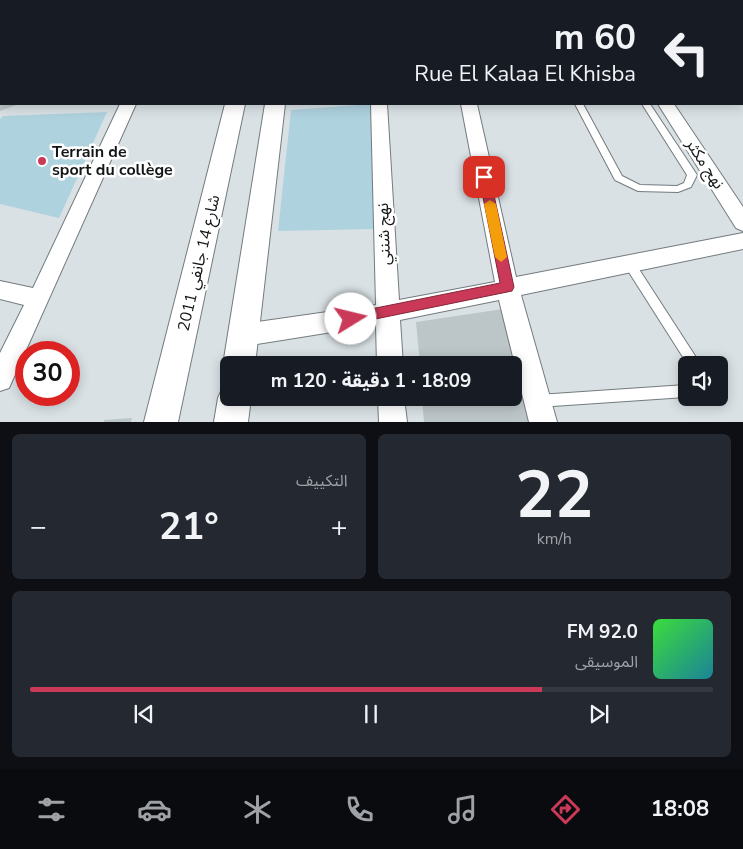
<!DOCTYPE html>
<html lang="ar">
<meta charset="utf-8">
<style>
:root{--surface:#171b24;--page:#242831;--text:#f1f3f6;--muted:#9ea1a6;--line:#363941;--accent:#ca3a58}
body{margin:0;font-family:"Nunito Sans","Noto Sans Arabic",sans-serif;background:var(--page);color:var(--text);direction:rtl;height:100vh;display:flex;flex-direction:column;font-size:19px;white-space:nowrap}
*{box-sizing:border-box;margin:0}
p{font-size:16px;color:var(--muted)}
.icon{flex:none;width:28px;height:28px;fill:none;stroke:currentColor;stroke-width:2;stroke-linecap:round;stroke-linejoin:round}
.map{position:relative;height:422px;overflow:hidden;direction:ltr}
.details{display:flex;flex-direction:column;gap:12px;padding:12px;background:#0d0f14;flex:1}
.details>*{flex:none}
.top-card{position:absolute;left:0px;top:0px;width:744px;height:105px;box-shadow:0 2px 12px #0003;direction:rtl;background:#171b24;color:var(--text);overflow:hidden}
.fabs{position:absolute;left:678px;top:356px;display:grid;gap:10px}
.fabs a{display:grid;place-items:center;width:50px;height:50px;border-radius:8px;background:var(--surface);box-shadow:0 2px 12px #0003;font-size:25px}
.speed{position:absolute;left:15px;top:341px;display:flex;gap:10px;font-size:25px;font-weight:700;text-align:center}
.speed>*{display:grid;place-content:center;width:65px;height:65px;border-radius:50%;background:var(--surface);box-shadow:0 2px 12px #0003;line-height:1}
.speed .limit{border:8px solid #d22;background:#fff;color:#111}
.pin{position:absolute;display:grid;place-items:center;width:42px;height:42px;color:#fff;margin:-21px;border-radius:10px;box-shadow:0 2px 8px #0006}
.me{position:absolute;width:55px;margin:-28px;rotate:81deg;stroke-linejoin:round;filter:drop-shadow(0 0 4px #0008)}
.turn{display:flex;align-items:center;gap:18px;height:105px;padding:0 25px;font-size:22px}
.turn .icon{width:65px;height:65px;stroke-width:2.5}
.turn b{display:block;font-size:35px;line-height:42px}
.big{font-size:38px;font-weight:700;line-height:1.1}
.details .widget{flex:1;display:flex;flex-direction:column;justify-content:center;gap:8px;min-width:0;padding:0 18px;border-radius:8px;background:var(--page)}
.details .dial{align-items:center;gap:0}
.dial b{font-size:65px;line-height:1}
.song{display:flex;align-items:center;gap:15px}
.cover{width:60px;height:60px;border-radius:8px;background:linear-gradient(135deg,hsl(120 70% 55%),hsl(190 70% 35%))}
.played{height:5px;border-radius:2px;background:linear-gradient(90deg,var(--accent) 75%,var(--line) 75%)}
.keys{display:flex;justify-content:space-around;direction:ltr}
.heat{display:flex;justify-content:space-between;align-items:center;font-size:28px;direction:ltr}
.details .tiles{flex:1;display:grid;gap:12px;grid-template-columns:1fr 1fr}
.widget:last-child{grid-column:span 2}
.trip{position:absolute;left:220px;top:356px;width:302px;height:50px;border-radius:8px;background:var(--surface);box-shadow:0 2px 12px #0003;font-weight:700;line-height:50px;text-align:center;direction:rtl}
.tabs{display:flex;height:80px;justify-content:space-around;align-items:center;background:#090b0e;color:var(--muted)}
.tabs .icon{width:35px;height:35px}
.tabs .active{color:var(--accent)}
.tabs b{font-size:22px;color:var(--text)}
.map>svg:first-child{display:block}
.green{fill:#afd2df}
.building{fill:#bcc5c8}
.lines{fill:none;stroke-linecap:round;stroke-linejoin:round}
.service-casing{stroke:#737b7e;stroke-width:2}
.minor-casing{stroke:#737b7e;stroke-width:2}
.tertiary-casing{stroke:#737b7e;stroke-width:2}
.path{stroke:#73797b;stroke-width:2.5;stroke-dasharray:2 2;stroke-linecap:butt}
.service{fill:#fff;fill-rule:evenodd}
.minor{fill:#fff;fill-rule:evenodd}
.tertiary{fill:#fff;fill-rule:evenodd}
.route{fill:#ca3a58;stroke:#832639}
.slow{fill:#f59e0b}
.poi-dot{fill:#ca3a58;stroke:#fff;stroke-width:2}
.labels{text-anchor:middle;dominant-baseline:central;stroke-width:5;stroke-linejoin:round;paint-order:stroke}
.poi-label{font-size:16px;font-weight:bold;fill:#131617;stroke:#fff;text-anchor:start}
.street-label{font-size:16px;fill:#131617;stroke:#fff}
</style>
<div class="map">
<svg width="743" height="422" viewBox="0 0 743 422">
<rect width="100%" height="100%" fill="#d9e1e5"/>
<g class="green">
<path d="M371 104 374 229 278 231 291 110Z"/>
<path d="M107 112 59 218 0 204V119L3 116Z"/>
</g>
<g class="building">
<path d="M0 104H19L0 111Z"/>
<path d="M503 309 533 422H424L422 398H514V365H420L416 322Z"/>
<path d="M132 418 131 422H104V420Z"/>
</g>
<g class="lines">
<g class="service-casing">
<g id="service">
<path d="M575 104H583L622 176 640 185 677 186 684 183 687 175 642 104H650L697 175 691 187 678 192 638 191 615 180Z"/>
<path d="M629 259 633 260 701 365H688L625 266 624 263 625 260Z"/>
<path d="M686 385V397L538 407 533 406 531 401 533 396 538 395Z"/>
</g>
</g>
<g class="minor-casing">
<g id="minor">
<path d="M129 0H152V1H130Z"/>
<path d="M199 0H222V1H200Z"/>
<path d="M428 0H441V1H429Z"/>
<path d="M593 0H606V1H594Z"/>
<path d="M120 104H136L9 388 0 391V353L24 305 0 299V281L33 288Z"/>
<path d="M371 104H387L399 300 495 282 461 104H477L516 277 743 233V249L521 295 557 422H529L499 300 400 320 403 365H377L376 325 244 346 235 343 232 335 235 327 244 324 376 305Z"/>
<path d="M658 104H674L743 207V231L736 228Z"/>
<path d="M378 398H404L407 422H379Z"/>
</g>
</g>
<g class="tertiary-casing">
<g id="tertiary">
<rect x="251" y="0" width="16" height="1"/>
<rect x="281" y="0" width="16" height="1"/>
<rect x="742" y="61" width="1" height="12"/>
<path d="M225 104H245L178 422H144Z"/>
<path d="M265 104H285L255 365H229V376L223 365Z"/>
<path d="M229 385V398H251L248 422H214L218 398 223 387Z"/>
</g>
</g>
<path class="path" d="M736 0H743"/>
<use href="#service" class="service"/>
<use href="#minor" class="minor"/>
<use href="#tertiary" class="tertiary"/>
</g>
<path class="route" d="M484 173 490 177 514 287 512 291 351 324 346 323 344 319 346 315 351 313 500 283 479 177Z"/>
<path class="slow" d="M490 200 496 204 507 257 501 262 495 257 484 204Z"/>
<circle class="poi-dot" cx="42" cy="161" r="5"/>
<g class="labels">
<g class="poi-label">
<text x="52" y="152">Terrain de<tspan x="52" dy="18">sport du collège</tspan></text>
</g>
<g class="street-label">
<text transform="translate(705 164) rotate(57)">نهج مكثر</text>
<text transform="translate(384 234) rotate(-92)">نهج شنني</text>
<text transform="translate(199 263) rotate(-77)">شارع 14 جانفي 2011</text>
</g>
</g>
</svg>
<div class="fabs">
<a><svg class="icon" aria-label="sound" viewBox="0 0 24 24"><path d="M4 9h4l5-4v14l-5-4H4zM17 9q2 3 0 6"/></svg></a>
</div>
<div class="speed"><div class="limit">30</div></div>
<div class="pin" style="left:484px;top:177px;background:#d93025"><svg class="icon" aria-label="arrive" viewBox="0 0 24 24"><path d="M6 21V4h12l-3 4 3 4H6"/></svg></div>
<svg class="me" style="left:351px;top:319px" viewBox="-20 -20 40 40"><circle r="19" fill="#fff"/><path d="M0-13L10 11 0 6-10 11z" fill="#ca3a58"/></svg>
<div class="trip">18:09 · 1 دقيقة · 120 m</div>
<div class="top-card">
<div class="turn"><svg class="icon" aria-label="left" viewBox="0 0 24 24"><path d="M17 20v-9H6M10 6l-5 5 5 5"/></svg><div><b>60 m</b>Rue El Kalaa El Khisba</div></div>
</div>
</div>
<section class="details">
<div class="tiles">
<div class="widget dial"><b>22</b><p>km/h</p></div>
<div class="widget"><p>التكييف</p>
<div class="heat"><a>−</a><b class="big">21°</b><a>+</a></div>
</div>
<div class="widget">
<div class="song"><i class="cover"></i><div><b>92.0 FM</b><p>الموسيقى</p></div></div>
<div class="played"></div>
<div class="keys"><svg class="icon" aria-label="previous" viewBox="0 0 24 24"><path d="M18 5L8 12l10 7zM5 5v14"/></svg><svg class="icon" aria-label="pause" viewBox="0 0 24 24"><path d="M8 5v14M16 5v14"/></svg><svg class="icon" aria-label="next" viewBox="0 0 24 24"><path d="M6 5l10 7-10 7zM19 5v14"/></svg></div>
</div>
</div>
</section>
<nav class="tabs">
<b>18:08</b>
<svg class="icon active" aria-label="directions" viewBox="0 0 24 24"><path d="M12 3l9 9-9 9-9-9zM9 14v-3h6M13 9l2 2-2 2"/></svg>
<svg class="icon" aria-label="music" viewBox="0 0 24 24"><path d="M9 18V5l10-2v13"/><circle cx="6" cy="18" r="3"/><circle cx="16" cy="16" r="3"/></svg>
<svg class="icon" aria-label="phone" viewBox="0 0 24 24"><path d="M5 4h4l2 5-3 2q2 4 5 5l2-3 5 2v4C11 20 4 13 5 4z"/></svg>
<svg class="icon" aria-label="climate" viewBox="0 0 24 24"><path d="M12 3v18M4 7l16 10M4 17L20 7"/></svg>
<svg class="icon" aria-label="car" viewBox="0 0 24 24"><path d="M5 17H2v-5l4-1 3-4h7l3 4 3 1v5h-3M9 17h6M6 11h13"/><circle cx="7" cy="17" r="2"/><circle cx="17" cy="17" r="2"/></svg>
<svg class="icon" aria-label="filters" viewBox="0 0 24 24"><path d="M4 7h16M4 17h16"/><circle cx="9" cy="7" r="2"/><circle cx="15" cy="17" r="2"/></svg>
</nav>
